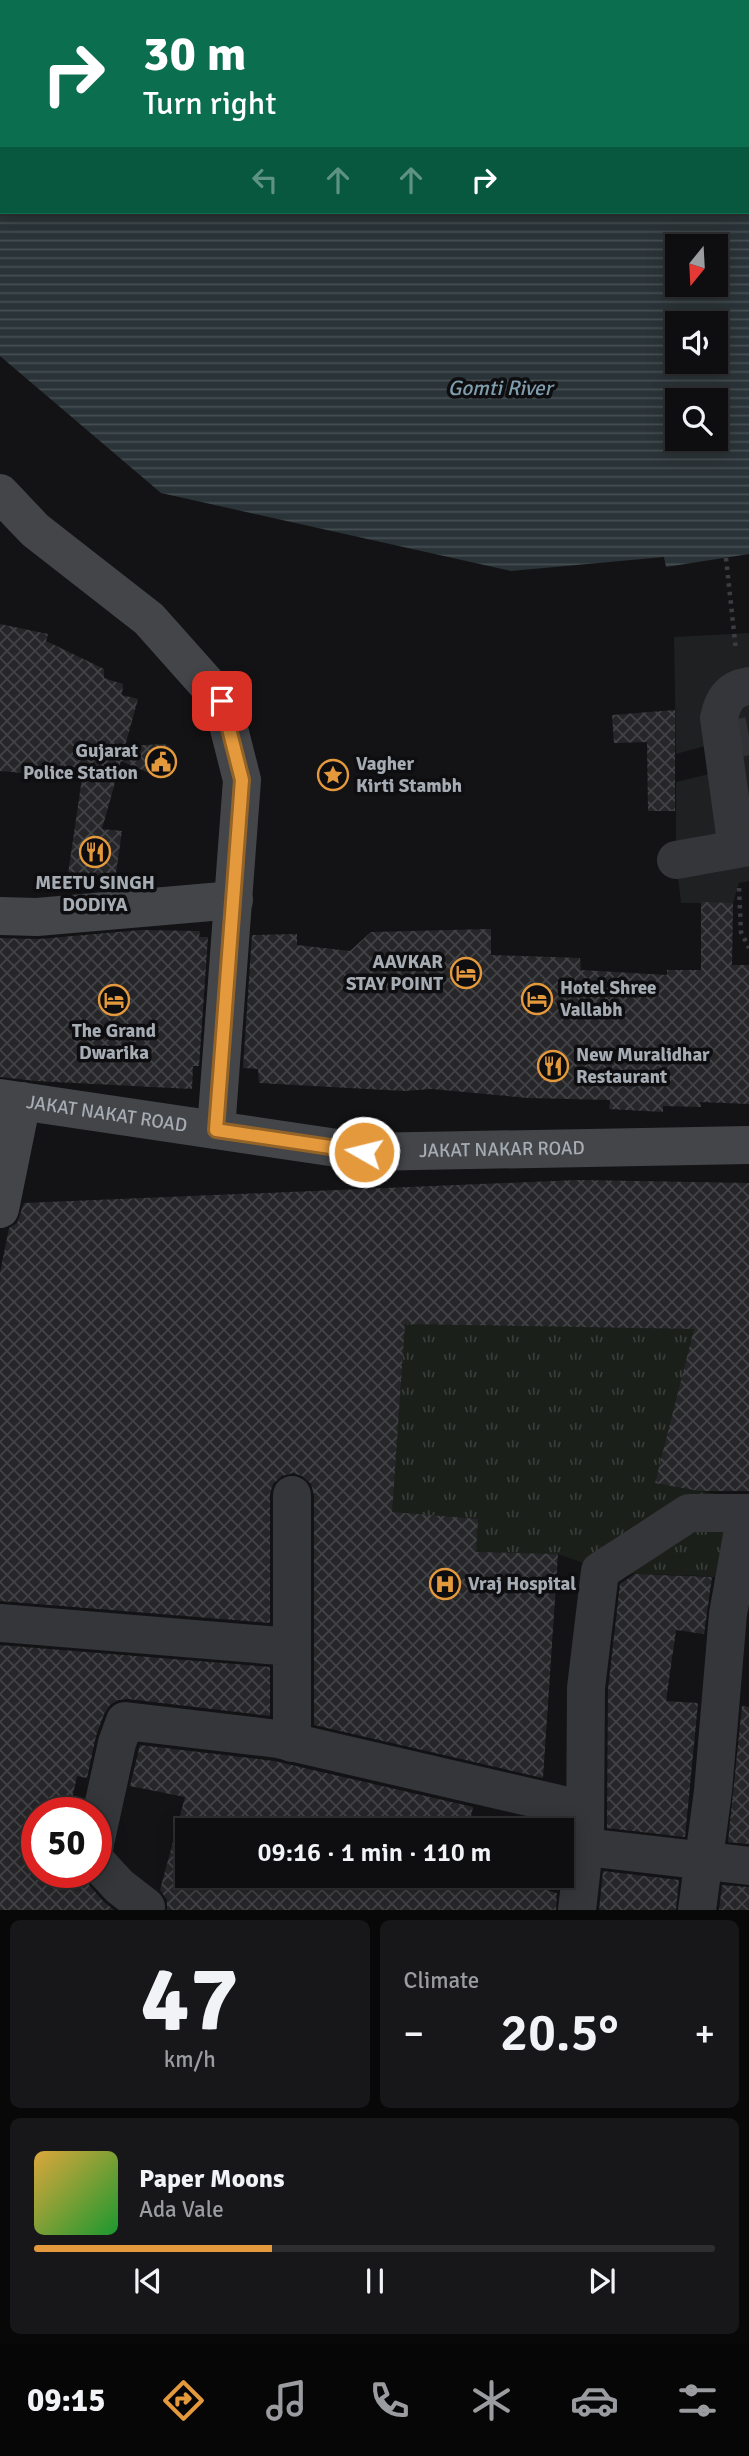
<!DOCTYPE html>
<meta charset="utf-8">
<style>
:root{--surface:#0e0e10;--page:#171719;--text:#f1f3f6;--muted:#9b9c9f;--line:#2e2e30;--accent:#e4993c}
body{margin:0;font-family:Signika,sans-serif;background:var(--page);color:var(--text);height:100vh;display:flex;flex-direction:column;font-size:26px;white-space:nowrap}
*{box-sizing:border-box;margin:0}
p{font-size:23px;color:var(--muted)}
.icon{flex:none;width:38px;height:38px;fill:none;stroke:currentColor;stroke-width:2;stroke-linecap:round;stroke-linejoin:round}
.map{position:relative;height:1910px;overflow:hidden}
.sheet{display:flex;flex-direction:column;gap:10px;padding:10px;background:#080809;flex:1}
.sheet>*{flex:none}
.banner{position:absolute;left:0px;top:0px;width:749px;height:214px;box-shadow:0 4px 18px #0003,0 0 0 2px var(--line);background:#0b6e4f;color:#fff;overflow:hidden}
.needle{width:46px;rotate:198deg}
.controls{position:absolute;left:665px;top:234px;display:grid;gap:14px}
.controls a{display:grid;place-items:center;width:63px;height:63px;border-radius:0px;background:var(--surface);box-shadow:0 4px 18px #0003,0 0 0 2px var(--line);font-size:35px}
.speed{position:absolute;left:21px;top:1797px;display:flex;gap:14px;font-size:35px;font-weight:700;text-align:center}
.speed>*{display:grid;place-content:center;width:91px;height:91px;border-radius:50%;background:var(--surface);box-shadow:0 4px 18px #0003,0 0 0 2px var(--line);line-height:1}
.speed .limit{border:10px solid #d22;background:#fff;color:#111}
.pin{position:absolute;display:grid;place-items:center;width:60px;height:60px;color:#fff;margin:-30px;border-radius:14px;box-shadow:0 4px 10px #0006}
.me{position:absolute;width:77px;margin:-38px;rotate:278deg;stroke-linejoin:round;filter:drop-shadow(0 0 5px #0008)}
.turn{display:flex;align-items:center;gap:24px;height:147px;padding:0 28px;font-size:32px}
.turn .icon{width:91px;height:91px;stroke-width:2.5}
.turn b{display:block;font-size:49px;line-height:60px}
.lanes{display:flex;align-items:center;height:66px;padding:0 28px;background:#0003;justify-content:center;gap:35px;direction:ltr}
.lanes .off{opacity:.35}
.big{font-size:52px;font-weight:600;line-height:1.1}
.sheet .widget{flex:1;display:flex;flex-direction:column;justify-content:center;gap:10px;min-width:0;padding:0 24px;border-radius:10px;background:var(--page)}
.sheet .dial{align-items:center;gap:0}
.dial b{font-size:91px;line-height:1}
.song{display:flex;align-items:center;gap:21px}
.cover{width:84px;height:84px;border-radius:10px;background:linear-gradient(135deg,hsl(40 70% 55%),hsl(130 70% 35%))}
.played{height:7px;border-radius:4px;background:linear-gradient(90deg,var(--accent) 35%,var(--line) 35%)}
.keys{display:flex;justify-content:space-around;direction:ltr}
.heat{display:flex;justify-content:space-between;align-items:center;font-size:38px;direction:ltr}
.sheet .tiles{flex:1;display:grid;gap:10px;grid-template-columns:1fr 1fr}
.widget:last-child{grid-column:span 2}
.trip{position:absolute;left:175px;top:1818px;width:399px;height:70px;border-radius:0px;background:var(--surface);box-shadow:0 4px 18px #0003,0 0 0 2px var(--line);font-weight:600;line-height:70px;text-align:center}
.tabs{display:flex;height:112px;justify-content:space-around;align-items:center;background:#060606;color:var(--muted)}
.tabs .icon{width:49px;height:49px}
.tabs .selected{color:var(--accent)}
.tabs b{font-size:32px;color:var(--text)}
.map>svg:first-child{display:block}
.built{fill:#1f2022}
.park{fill:url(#park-tufts)}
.water{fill:url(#water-rules);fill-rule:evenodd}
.building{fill:url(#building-cross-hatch)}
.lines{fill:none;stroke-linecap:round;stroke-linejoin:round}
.street-tunnel{stroke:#303235;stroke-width:38;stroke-dasharray:38 19;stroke-linecap:butt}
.path{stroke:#3b3d40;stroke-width:4.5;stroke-dasharray:3.5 5;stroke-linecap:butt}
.street{stroke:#343639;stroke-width:38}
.secondary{stroke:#434549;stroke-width:38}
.route-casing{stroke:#946327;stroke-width:18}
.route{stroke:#e4993c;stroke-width:12}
.labels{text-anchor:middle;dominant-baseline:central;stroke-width:7;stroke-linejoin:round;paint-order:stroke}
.poi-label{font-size:19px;font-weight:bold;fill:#a6acb4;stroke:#0e0e10;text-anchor:start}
.street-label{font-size:19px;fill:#a6acb4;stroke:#0e0e10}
.water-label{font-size:21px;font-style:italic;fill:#7f9dad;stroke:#0e0e10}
</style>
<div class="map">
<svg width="749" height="1910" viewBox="0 0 749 1910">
<defs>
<pattern id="park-tufts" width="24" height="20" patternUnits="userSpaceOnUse" patternTransform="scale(1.75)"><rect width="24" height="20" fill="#1a1f1a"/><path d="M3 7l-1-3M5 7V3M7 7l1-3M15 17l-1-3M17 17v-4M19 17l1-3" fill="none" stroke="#383d39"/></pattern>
<pattern id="water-rules" width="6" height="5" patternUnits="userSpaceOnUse" patternTransform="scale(1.75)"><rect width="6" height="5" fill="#2a3337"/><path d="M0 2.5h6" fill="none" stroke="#464e52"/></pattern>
<pattern id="building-cross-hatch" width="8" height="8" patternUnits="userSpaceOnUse" patternTransform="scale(1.75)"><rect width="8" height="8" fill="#262629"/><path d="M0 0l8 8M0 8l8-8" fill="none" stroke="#424346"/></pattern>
</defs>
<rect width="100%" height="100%" fill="#131315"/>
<path class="built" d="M749 633V881L739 883 733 903H681L676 860V782L726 770 723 741 676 754 674 637Z"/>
<path class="park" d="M405 1324 694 1329 655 1483 749 1500 742 1581 706 1576 612 1573 558 1554 476 1552 478 1519 427 1515 391 1516Z"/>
<path class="water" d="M0 0H749V554L666 567 664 557 511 571 161 493 0 356ZM2 2H747V212H2ZM677 247H716V285H677ZM677 324H716V362H677ZM677 401H716V439H677Z"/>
<g class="building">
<path d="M0 624 48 634 46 641 104 669V678L123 684 122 695 138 699 125 746 164 744 169 746 176 754 175 770 167 777 161 778 121 761 102 829 122 831 115 880 88 876 86 885 67 881 82 778 0 771Z"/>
<path d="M675 710V811H648L647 742 614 743 612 715Z"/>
<path d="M701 902 733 903 732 965H749V1104L700 1102 701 1107 663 1106V1112L609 1109 610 1100 528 1098 432 1089 404 1091 259 1083 258 1069 243 1068 252 935 297 934V945L350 951 371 932 491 929V955L580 958 581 970 667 975V970H701Z"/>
<path d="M141 930 200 931 199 937H208L199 1066H193L192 1089 36 1081 0 1077V938L39 939Z"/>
<path d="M578 1180 749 1183V1491H699L655 1483 694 1329 405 1324 392 1512 478 1519 476 1552 558 1554 543 1778 314 1725V1495L311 1484 302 1476 293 1473 282 1476 273 1484 270 1494V1623L0 1601V1273L9 1228 17 1223 24 1203Z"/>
<path d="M635 1574 712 1577 704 1634 676 1630 666 1701 698 1703 685 1837 607 1828 608 1689 620 1584Z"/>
<path d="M0 1645 270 1667V1716L128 1699 118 1700 110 1705 104 1714 96 1736 87 1778 77 1776 69 1813H37V1872H78L103 1901 114 1910H0Z"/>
<path d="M742 1706 749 1707V1844L728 1842Z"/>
<path d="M140 1745 274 1761 473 1807 468 1830H187V1876H500L557 1893 556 1910H167V1900L160 1890 185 1797 130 1786Z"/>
<path d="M603 1871 679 1880 676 1910H599Z"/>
<path d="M722 1885 749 1887V1910H719Z"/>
</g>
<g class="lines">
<path class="street-tunnel" d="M723 741 749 736"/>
<g class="path">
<path d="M726 558 736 651"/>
<path d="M739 888 741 932 749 948"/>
</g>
<g class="street">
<path d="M737 849 719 718C723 700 729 689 749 686"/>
<path d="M676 860 749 847"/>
<path d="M292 1495V1743"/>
<path d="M0 1623 292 1647"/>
<path d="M96 1839 117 1743 125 1721 278 1739 585 1810"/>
<path d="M585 1847 749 1866"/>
<path d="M96 1861 119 1886 146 1907 145 1910"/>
<path d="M577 1910 585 1839 586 1688 600 1571 689 1513H749"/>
<path d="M697 1910 713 1791 728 1614 746 1513"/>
</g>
<g class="secondary">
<path d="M0 493 35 530 149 619 222 701 242 780 216 1130"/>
<path d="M0 916 37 917 234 900"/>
<path id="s1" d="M0 1098 364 1152 749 1145"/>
<path d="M0 1209 22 1101"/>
</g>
</g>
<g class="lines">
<g class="route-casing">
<path id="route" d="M222 701 242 780 216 1130 364 1152"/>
</g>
<use href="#route" class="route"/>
</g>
<defs>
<g id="civic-ring" transform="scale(1.575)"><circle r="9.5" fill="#0e0e10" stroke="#e4993c" stroke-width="1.5"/><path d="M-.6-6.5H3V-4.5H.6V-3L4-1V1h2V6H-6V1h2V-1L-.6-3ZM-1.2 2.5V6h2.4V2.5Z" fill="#e4993c"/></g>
<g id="sight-ring" transform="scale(1.575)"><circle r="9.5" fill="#0e0e10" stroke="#e4993c" stroke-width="1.5"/><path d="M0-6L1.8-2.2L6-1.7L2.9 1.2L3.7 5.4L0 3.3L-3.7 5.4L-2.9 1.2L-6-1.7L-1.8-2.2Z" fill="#e4993c"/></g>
<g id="restaurant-ring" transform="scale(1.575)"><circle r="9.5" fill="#0e0e10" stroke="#e4993c" stroke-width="1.5"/><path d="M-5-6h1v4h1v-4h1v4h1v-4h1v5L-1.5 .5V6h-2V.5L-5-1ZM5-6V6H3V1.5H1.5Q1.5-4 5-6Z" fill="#e4993c"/></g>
<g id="hotel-ring" transform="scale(1.575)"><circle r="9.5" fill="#0e0e10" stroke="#e4993c" stroke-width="1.5"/><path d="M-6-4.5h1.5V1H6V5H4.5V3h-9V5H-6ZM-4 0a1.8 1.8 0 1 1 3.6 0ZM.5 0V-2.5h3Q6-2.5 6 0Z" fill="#e4993c"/></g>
<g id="hospital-ring" transform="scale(1.575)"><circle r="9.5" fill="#0e0e10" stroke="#e4993c" stroke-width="1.5"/><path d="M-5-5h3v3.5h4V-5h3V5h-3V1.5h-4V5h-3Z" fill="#e4993c"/></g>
</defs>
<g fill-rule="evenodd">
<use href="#civic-ring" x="161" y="762"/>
<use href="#sight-ring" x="333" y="775"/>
<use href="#restaurant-ring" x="95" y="852"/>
<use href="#hotel-ring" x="466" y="973"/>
<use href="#hotel-ring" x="537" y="999"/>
<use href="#hotel-ring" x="114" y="1000"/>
<use href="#restaurant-ring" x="553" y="1066"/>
<use href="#hospital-ring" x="445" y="1584"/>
</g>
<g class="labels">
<g class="poi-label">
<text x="138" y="751" text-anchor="end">Gujarat<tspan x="138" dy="22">Police Station</tspan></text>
<text x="356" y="764">Vagher<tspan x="356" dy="22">Kirti Stambh</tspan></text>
<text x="95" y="883" text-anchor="middle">MEETU SINGH<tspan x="95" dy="22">DODIYA</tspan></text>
<text x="443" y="962" text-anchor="end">AAVKAR<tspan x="443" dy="22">STAY POINT</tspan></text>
<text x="560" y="988">Hotel Shree<tspan x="560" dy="22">Vallabh</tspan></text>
<text x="114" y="1031" text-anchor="middle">The Grand<tspan x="114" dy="22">Dwarika</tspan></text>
<text x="576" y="1055">New Muralidhar<tspan x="576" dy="22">Restaurant</tspan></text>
<text x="468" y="1584">Vraj Hospital</text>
</g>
<g class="street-label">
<text stroke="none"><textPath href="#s1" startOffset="108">JAKAT NAKAT ROAD</textPath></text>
<text stroke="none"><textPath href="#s1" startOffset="506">JAKAT NAKAR ROAD</textPath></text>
</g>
<g class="water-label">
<text x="500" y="388">Gomti River</text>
</g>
</g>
</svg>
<div class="controls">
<a><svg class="needle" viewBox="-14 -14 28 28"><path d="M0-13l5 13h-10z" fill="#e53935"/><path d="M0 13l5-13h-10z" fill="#9b9c9f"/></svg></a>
<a><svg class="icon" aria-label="sound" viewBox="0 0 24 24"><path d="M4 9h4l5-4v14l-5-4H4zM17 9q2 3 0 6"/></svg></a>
<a><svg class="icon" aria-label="search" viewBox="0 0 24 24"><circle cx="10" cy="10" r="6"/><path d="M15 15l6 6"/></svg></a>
</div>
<div class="speed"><div class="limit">50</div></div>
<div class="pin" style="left:222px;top:701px;background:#d93025"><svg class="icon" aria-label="arrive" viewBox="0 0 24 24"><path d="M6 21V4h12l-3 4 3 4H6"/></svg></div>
<svg class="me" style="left:364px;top:1152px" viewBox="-20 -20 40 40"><circle r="17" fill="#e4993c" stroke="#fff" stroke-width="3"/><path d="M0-11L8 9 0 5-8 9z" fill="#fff"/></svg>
<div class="trip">09:16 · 1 min · 110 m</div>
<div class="banner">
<div class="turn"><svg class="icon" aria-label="right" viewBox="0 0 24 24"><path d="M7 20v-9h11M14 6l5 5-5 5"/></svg><div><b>30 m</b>Turn right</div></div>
<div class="lanes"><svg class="icon off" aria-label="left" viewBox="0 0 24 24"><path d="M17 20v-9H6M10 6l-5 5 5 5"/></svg><svg class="icon off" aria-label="ahead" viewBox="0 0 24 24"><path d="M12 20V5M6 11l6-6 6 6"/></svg><svg class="icon off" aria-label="ahead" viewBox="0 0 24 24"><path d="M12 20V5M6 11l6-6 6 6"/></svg><svg class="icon" aria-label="right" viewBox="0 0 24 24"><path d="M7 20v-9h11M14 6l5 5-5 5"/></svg></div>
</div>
</div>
<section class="sheet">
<div class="tiles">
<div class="widget dial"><b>47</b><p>km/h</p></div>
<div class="widget"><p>Climate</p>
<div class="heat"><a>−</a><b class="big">20.5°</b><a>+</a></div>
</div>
<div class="widget">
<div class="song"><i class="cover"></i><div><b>Paper Moons</b><p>Ada Vale</p></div></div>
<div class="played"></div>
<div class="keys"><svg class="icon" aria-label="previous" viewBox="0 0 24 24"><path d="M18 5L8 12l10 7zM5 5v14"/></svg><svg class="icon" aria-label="pause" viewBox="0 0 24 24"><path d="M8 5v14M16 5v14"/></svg><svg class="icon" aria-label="next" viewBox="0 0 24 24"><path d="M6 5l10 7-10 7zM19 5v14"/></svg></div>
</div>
</div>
</section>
<nav class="tabs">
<b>09:15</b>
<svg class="icon selected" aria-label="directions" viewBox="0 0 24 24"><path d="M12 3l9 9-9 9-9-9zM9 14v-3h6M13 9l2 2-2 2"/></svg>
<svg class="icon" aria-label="music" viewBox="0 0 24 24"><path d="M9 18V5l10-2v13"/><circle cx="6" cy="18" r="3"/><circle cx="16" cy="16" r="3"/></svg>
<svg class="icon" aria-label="phone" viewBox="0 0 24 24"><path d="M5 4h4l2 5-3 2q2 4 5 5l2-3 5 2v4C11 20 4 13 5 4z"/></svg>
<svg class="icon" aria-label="climate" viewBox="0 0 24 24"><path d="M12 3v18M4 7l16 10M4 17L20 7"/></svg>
<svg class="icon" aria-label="car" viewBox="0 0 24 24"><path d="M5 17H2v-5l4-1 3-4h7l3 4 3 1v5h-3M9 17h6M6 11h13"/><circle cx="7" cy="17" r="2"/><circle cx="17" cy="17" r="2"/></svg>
<svg class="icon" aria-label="filters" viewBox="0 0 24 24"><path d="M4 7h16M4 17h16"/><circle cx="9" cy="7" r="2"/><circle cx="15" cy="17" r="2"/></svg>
</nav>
